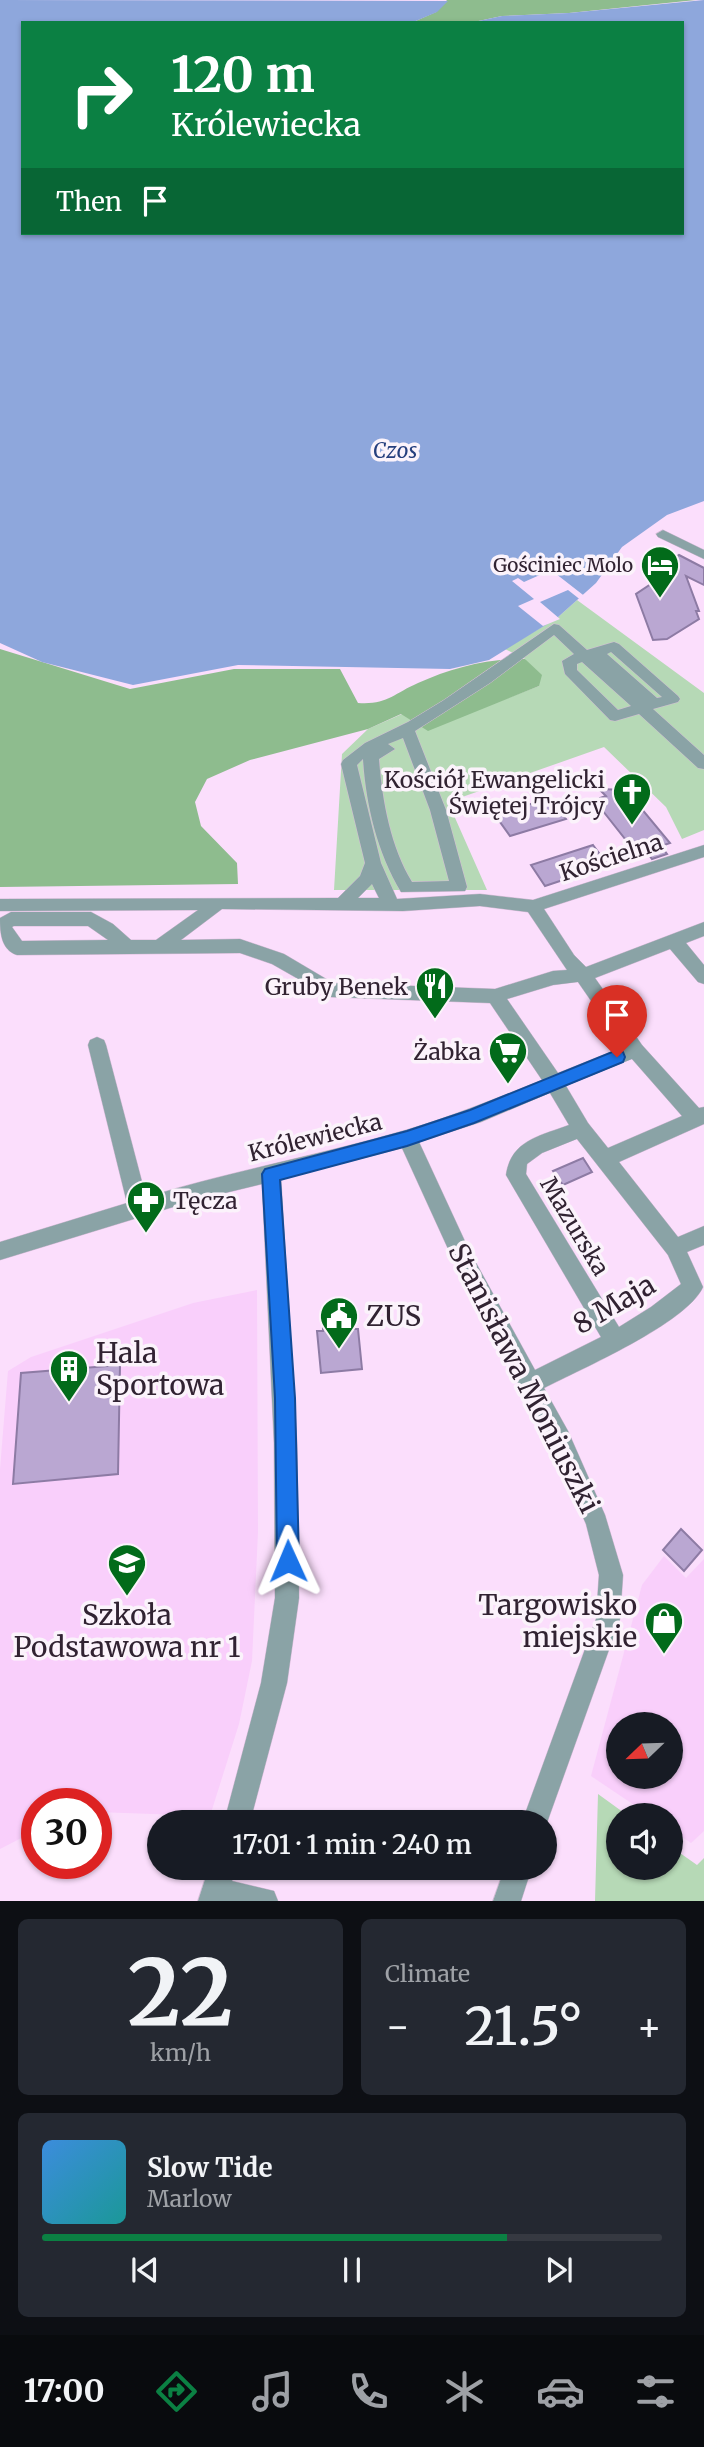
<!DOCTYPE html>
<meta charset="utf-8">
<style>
:root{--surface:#171b24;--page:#242831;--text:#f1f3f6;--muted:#9ea1a6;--line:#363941;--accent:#0b8043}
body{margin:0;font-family:Merriweather,serif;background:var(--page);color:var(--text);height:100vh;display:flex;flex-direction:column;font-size:26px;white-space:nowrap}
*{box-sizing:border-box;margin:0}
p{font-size:23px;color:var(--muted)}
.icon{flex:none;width:38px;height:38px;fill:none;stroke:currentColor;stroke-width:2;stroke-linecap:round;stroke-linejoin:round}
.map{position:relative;height:1901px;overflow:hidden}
.details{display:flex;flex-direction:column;gap:18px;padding:18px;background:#0d0f14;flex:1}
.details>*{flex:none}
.banner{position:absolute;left:21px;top:21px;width:663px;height:214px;border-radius:0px;box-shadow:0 2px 5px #0004;background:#0b8043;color:#fff;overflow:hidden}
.needle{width:46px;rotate:247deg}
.controls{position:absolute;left:606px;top:1712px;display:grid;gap:14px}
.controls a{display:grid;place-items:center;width:77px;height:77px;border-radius:50%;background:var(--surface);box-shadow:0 2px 5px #0004;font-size:35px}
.speed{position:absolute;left:21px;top:1788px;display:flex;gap:14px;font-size:35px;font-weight:700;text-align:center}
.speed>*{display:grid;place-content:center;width:91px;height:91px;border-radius:50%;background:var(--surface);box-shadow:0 2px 5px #0004;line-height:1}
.speed .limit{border:10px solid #d22;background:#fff;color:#111}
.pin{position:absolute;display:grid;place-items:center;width:60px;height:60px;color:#fff;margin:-72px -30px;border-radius:50% 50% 50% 0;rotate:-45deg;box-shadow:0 0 7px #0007}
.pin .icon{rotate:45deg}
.me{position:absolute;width:77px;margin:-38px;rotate:359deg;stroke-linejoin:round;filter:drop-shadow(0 0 5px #0008)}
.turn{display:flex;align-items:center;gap:24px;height:147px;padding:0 35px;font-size:32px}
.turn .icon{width:91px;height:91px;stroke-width:2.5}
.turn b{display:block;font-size:49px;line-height:60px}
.then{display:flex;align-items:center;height:66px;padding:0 35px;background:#0003;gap:14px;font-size:26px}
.big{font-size:52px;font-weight:600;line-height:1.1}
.details .card{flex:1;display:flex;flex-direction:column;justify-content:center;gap:10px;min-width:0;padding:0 24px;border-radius:10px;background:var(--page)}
.details .dial{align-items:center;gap:0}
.dial b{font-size:91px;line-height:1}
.song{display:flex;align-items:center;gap:21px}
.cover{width:84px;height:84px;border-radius:10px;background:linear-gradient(135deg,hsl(210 70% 55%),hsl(180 70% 35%))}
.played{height:7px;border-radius:4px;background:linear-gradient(90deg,var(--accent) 75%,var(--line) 75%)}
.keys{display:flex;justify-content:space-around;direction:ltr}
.heat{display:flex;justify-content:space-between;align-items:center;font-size:38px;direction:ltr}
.details .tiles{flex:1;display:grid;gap:18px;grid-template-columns:1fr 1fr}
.card:last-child{grid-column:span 2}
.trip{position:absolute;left:147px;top:1810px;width:410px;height:70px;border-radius:35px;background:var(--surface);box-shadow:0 2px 5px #0004;font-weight:600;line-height:70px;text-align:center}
.dock{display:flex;height:112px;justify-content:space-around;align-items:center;background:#090b0e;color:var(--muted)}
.dock .icon{width:49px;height:49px}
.dock .selected{color:var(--accent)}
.dock b{font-size:32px;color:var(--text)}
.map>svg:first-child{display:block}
.built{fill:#f9cffb;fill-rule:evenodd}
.green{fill:#b6d9b6}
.forest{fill:#8ebc8e}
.water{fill:#8ea7dc}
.pier{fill:#fbdefc}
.building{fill:#baa7d2;stroke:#8d7ba4;stroke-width:2}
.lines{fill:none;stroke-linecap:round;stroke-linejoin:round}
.street-casing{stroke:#d7bcd8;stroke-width:1}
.street{fill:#8aa3a6;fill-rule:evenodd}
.route{fill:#1a73e8;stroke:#114b97;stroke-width:2}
.labels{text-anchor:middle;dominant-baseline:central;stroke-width:7;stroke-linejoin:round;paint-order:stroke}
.far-poi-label{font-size:19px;fill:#312332;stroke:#fbf3fb;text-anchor:end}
.far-water-label{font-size:21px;font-style:italic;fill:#253f7e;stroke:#fbf3fb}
.poi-label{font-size:23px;fill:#312332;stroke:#fbf3fb;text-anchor:end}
.street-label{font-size:23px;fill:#312332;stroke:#fbf3fb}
.near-street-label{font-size:28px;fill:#312332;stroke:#fbf3fb}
.near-poi-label{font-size:28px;fill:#312332;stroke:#fbf3fb;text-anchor:start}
</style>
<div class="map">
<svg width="704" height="1901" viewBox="0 0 704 1901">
<rect width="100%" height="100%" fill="#fbdefc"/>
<g class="built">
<path d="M257 1290 258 1532 252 1661 239 1724 210 1816 96 1812V1804H37V1830L0 1849V1469L8 1371 31 1357 193 1303Z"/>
<path d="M664 1556 686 1578 704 1559V1831L691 1843 670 1829V1815H649L591 1776 642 1585ZM618 1724H670V1776H618Z"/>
</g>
<g class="green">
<path d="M577 600 704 693V830L682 839 666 807 604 747 448 802 487 890H334L342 754 368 729 402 714 495 703 539 686 525 659 505 649 557 618Z"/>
<path d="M598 1794 627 1815H618V1867H670V1846L697 1865 704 1858V1901H595Z"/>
</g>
<g class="forest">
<path d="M447 0H696L569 13 502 16 469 23H411L436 12Z"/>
<path d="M0 649 130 689 234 669H340L358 703C387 705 393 694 418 683 451 668 489 658 525 659L542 675 539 686 428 731 401 714 368 729 250 760 207 779 195 802 201 826 237 863 238 884 0 887Z"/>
</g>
<path class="water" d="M0 0 448 1 437 12 411 23H23V233H682V23H469L502 16 569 13 704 0V501L667 515 622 547 596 583 557 618 489 660 450 669 238 665 133 685 42 662 0 643Z"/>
<path class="pier" d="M551 570 587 598 582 601 568 590 540 602 560 619 543 626 518 606 534 599 512 581 518 578 524 582Z"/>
<g class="building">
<path d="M679 555 704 568V585L686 576 699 611H696L699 619 667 639 653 640 636 594 666 574 657 570Z"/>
<path d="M599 789 626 790 670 843 661 846 667 854 652 859 646 851 637 854 599 806 600 798 606 796Z"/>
<path d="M550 798 566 819 510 836 495 815Z"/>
<path d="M593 845 608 865 545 886 531 865Z"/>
<path d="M583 1158 592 1172 563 1185 553 1171Z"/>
<path d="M352 1325V1329H358L362 1369 321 1373 317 1331H323V1327Z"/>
<path d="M120 1365 118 1474 13 1484 21 1373Z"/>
<path d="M681 1529 702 1550 684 1571 663 1550Z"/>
</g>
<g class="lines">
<g class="street-casing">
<g id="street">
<path d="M663 530 704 550V559L658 537 656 534Z"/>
<path d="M554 624 559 625 587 650 614 642 619 644 678 696 680 699 678 702 653 709 704 755V769L698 768 639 714 615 721 610 720 565 674 562 661 574 654 554 635 490 683 415 731 446 810 467 887 465 891 401 892C377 852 366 805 363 759L357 765 381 863 397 899 480 894 533 900 704 845V857L544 909 574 955 586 967 704 922V936L686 943 704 965V984L698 982 670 949 595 978 642 1045 699 1108 704 1107V1124L619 1162 678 1237 704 1226V1245L687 1252 703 1287C687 1323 581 1369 544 1388L568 1431 605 1515 623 1575 620 1619 544 1831V1822H522L596 1619 599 1575 586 1524 552 1447 455 1264 402 1148 281 1179 297 1443 299 1598 287 1683 250 1822H224L261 1683 275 1598 274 1443 262 1184 196 1200 0 1260V1242L127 1203 88 1045 90 1040 97 1037 104 1040 106 1045 146 1197C232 1171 320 1155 406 1130 453 1116 497 1098 542 1080L490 1003 330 997 272 964 240 953 17 955C1 950 0 932 0 918L11 912H91L113 924 131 940H156L198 910 0 911V899L338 898 360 876 365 863 341 764 343 760 365 743 408 722 444 700ZM611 652 662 697 657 698 607 654ZM582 662 631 706 618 710 577 670V664ZM403 738 430 810 449 881 412 882C390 846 382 799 379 759L395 749 388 744ZM372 884 379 898H358ZM480 906 528 912 567 970 553 971 495 989 333 983 284 954 240 939 181 940 222 909 403 911ZM14 926H88L108 940 22 941 12 927ZM578 982 623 1047 558 1073 507 999 553 985ZM632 1059 682 1116 608 1148 588 1123 566 1086ZM550 1093 569 1125C540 1136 511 1140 506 1175L601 1337 535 1370 469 1250 419 1142 481 1122ZM577 1139 668 1255 681 1284 651 1307 619 1327 526 1174 527 1164 542 1153Z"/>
<path d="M209 1867H236L232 1881 274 1891 278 1901H198Z"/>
<path d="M505 1867H532L521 1901H493Z"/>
</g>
</g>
<use href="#street" class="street"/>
</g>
<path class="route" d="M617 1050 623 1052 625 1057 623 1062 474 1123 407 1146 280 1180 295 1398 299 1561 296 1569 288 1572 281 1569 277 1561 275 1398 262 1174 265 1169 407 1131 470 1110Z"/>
<defs>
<g id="hotel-pin" transform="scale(2.0125)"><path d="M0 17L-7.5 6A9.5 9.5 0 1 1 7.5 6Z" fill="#026b1a" stroke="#fbf3fb"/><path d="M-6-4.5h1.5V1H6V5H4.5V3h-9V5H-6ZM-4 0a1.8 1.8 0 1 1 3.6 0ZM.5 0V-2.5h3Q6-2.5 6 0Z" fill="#fff"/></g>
<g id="church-pin" transform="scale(2.0125)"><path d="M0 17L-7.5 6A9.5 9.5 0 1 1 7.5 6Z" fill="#026b1a" stroke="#fbf3fb"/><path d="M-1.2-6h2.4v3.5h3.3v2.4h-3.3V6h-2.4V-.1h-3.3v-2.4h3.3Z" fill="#fff"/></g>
<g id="restaurant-pin" transform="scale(2.0125)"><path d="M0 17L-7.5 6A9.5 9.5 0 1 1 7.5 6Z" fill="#026b1a" stroke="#fbf3fb"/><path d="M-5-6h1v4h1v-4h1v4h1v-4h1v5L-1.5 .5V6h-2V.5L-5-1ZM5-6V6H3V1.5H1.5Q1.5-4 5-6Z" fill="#fff"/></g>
<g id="supermarket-pin" transform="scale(2.0125)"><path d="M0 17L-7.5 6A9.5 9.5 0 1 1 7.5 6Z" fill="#026b1a" stroke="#fbf3fb"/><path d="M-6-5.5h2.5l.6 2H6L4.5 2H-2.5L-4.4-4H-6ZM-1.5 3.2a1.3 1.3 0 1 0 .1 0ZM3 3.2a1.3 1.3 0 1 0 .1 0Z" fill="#fff"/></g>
<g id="pharmacy-pin" transform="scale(2.0125)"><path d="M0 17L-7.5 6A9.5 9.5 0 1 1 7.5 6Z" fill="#026b1a" stroke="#fbf3fb"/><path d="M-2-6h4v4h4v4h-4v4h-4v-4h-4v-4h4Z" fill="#fff"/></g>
<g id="civic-pin" transform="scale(2.0125)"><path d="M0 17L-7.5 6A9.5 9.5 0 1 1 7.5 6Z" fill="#026b1a" stroke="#fbf3fb"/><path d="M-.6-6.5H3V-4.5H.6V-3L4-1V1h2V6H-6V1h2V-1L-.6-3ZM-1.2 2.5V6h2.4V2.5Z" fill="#fff"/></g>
<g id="building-pin" transform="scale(2.0125)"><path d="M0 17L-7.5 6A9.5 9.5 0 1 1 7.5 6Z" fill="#026b1a" stroke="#fbf3fb"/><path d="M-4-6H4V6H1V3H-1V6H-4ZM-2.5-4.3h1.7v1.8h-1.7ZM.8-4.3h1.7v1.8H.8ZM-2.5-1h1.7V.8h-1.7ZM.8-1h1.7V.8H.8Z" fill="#fff"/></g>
<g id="school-pin" transform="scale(2.0125)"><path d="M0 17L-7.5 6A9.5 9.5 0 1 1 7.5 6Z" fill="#026b1a" stroke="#fbf3fb"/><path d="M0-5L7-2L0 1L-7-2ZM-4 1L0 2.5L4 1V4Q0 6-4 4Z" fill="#fff"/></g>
<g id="shop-pin" transform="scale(2.0125)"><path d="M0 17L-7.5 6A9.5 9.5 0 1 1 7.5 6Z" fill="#026b1a" stroke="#fbf3fb"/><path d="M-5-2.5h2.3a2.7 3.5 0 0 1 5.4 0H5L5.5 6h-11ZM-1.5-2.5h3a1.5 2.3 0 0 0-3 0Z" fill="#fff"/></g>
</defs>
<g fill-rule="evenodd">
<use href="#hotel-pin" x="660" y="565"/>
<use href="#church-pin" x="632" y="792"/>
<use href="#restaurant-pin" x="435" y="986"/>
<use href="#supermarket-pin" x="508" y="1051"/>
<use href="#pharmacy-pin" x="146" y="1200"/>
<use href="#civic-pin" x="339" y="1316"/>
<use href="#building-pin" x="69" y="1369"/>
<use href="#school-pin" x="127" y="1563"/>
<use href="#shop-pin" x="664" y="1621"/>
</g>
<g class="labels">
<g class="far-poi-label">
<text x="633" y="565">Gościniec Molo</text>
</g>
<g class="far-water-label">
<text x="395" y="450">Czos</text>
</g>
<g class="poi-label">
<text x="605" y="779">Kościół Ewangelicki<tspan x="605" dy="26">Świętej Trójcy</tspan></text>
<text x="408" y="986">Gruby Benek</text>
<text x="481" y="1051">Żabka</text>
<text x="173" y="1200" text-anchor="start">Tęcza</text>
</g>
<g class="street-label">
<text transform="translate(611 857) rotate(-18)">Kościelna</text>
<text transform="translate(315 1137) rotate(-14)">Królewiecka</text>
<text transform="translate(575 1226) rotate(59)">Mazurska</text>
</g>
<g class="near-street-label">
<text transform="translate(614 1304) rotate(-30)">8 Maja</text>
<text transform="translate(524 1378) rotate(63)">Stanisława Moniuszki</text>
</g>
<g class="near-poi-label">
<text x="366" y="1316">ZUS</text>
<text x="96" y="1353">Hala<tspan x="96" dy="32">Sportowa</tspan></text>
<text x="637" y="1605" text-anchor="end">Targowisko<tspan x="637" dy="32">miejskie</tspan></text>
<text x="127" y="1615" text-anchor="middle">Szkoła<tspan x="127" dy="32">Podstawowa nr 1</tspan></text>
</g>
</g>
</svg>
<div class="controls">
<a><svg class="needle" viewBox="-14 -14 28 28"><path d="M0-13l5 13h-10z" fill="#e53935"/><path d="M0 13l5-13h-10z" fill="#9ea1a6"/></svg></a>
<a><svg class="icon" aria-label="sound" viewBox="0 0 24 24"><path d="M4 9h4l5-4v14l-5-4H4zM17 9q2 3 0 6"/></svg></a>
</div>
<div class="speed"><div class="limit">30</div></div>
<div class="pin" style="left:617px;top:1057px;background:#d93025"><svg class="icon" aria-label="arrive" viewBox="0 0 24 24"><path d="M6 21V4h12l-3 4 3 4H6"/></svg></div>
<svg class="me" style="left:288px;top:1561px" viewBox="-20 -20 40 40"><path d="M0-17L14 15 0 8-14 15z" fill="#1a73e8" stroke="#fff" stroke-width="4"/></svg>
<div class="trip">17:01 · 1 min · 240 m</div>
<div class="banner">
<div class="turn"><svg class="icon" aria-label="right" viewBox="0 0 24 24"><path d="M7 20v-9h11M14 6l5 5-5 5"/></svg><div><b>120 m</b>Królewiecka</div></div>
<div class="then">Then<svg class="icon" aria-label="arrive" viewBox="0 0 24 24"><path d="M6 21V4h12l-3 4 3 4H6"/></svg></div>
</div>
</div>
<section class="details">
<div class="tiles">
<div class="card dial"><b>22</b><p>km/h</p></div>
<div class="card"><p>Climate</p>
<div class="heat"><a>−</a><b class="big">21.5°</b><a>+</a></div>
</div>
<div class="card">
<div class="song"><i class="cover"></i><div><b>Slow Tide</b><p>Marlow</p></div></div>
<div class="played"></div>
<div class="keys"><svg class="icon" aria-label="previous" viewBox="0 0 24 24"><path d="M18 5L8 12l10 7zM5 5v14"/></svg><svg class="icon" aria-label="pause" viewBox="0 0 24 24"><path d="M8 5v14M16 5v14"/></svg><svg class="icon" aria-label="next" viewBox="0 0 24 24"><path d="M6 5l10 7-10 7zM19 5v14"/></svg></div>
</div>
</div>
</section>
<nav class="dock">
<b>17:00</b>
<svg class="icon selected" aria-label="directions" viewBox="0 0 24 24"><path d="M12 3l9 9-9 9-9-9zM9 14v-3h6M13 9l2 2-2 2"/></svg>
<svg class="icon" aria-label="music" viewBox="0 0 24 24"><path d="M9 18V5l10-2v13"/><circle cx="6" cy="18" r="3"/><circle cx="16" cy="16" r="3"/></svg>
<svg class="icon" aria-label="phone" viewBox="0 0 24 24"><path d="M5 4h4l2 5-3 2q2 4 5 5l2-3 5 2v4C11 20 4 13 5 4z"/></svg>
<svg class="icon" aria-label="climate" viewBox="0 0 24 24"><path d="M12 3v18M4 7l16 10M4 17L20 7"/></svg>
<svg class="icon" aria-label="car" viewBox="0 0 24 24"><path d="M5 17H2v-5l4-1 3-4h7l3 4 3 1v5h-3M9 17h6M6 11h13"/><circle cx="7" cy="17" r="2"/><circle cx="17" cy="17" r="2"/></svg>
<svg class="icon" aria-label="filters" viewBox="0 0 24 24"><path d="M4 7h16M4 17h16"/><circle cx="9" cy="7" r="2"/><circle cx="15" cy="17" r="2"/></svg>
</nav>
